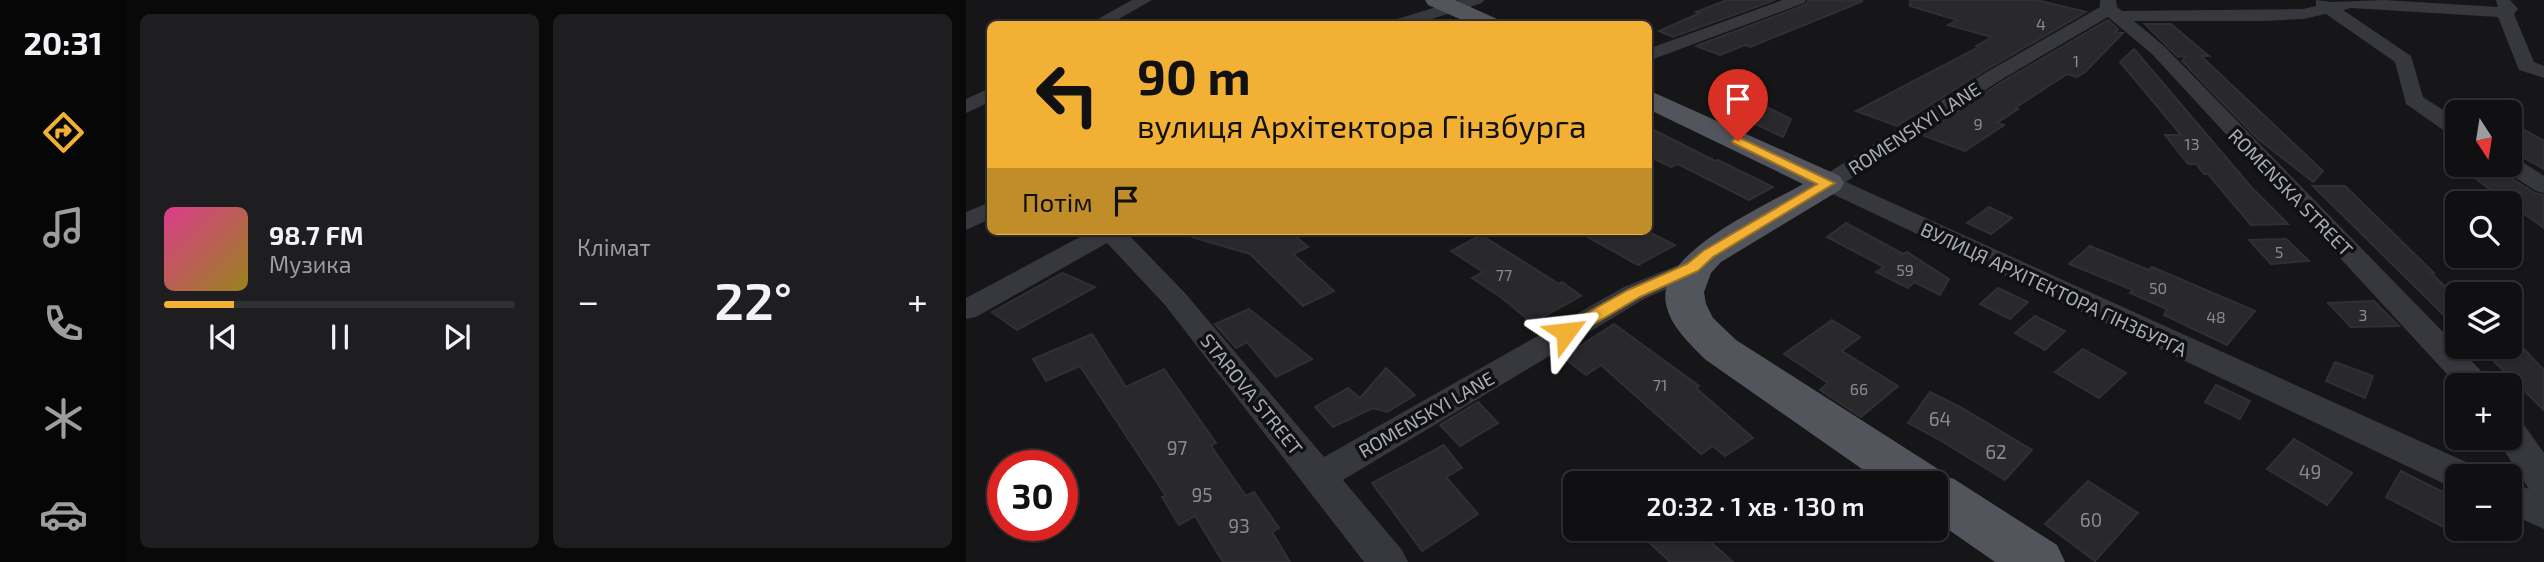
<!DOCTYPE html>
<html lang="uk">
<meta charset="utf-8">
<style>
:root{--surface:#101012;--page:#1e1e20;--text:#f1f3f6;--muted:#9c9d9f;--line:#303032;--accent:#f2b134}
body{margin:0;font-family:"Exo 2",sans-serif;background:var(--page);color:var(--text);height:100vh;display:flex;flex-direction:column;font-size:26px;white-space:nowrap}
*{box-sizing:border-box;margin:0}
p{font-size:23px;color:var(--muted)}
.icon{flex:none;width:38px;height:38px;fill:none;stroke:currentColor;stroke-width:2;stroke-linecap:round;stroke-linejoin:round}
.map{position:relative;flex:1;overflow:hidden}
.drawer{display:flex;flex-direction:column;gap:14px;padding:14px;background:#09090a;width:840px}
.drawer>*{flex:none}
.guide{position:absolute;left:21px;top:21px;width:665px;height:214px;border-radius:10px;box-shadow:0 2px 5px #0004,0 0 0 2px var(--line);background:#f2b134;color:#111;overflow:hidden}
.needle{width:46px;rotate:168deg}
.buttons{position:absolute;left:1479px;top:100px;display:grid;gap:14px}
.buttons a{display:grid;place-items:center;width:77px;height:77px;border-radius:10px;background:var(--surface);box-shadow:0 2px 5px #0004,0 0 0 2px var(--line);font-size:35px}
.speed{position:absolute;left:21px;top:450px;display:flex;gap:14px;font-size:35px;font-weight:700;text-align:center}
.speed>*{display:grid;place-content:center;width:91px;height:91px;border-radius:50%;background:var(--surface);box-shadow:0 2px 5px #0004,0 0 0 2px var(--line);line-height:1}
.speed .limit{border:10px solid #d22;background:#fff;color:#111}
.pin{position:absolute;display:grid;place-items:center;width:60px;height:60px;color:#fff;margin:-72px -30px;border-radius:50% 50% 50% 0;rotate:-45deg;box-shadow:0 0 7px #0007}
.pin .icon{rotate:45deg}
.me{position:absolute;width:77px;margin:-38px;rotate:60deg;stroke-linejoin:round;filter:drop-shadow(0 0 5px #0008)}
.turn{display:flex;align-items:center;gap:24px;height:147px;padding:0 35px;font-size:32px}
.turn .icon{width:91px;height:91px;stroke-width:2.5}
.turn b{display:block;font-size:49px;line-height:60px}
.then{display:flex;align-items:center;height:66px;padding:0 35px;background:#0003;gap:14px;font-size:26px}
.big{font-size:52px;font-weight:600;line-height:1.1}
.drawer .widget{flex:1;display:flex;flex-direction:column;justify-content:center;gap:10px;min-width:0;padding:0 24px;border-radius:10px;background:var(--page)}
.song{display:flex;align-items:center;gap:21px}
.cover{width:84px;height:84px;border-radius:10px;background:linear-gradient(135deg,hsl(330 70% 55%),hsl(50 70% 35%))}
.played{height:7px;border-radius:4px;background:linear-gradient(90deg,var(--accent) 20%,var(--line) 20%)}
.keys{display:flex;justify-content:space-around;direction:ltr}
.heat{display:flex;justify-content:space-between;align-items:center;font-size:38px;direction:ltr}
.drawer .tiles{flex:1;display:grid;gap:14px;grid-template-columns:repeat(2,1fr)}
.trip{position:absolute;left:597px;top:471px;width:385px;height:70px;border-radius:10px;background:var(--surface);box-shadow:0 2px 5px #0004,0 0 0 2px var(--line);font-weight:600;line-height:70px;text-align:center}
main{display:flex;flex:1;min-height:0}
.tabs{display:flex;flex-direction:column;width:126px;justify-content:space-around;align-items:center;background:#060607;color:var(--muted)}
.tabs .icon{width:49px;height:49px}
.tabs .on{color:var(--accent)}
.tabs b{font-size:32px;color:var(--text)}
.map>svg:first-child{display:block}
.building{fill:#29292c;stroke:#303034;stroke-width:2}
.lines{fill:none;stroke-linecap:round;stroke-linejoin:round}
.minor{fill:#37383d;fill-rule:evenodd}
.primary{fill:#53555c;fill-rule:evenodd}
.route{fill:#f2b134;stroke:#9d7322;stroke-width:2}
.labels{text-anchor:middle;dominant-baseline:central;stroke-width:7;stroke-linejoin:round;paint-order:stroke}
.number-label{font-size:16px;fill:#888b94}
.street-label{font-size:19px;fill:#a8adb8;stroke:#111113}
.near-number-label{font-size:19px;fill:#888b94}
</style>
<main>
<nav class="tabs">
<b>20:31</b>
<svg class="icon on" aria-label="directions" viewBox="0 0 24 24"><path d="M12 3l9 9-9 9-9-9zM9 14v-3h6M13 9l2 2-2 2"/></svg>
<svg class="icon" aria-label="music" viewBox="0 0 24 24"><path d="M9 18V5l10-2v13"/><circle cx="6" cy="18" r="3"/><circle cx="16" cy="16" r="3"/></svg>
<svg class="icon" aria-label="phone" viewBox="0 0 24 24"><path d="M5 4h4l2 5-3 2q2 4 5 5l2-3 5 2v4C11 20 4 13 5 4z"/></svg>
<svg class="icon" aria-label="climate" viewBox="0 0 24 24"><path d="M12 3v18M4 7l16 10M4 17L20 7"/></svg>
<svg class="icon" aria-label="car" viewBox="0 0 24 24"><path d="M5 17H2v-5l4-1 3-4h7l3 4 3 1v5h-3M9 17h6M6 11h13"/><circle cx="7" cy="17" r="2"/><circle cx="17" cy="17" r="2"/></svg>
</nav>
<section class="drawer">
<div class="tiles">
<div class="widget">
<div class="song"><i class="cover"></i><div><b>98.7 FM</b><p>Музика</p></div></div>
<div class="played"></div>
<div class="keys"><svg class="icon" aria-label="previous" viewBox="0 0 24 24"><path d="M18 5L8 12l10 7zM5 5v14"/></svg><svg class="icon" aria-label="pause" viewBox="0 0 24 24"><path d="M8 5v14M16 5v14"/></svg><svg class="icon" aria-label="next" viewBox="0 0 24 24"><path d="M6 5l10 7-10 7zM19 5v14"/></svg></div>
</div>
<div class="widget"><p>Клімат</p>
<div class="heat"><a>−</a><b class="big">22°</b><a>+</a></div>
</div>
</div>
</section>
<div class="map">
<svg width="1578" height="562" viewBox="0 0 1578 562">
<rect width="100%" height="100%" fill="#161618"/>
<g class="building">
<path d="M761 0H809L707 37 693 31 734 13 730 12Z"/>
<path d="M843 0 897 1 784 47 779 45 754 55 730 46 839 5Z"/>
<path d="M944 0H1071L1120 12 1018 71 931 126 890 111 1013 47 1010 46 1026 37 982 25 991 20 944 6Z"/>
<path d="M1142 20 1152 29 1149 32 1157 33 1119 72 1111 77 1101 74 1049 108 1052 109 1031 123 1038 125 999 151 956 135 1034 83Z"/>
<path d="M1179 24H1205L1243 56H1235L1357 171 1347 182 1291 138 1216 61 1220 56 1212 57Z"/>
<path d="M1168 49 1286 188 1322 224 1285 225 1242 174H1238L1230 164H1222L1199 135H1215L1154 62Z"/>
<path d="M790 102 825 119 817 137 764 112Z"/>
<path d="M682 127 749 161 752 160 807 187 783 200 712 164 705 167 682 156Z"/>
<path d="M1557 129 1578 141V169L1544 150V130Z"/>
<path d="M1503 174 1543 177 1569 193 1578 195V228Z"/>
<path d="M1347 186H1379L1468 273H1465L1491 298V328Z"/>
<path d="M1023 207 1046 218 1025 234 1001 223Z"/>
<path d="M880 223 937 254 941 252 983 279 974 295 948 282 942 288 910 272 918 267 861 237Z"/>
<path d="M227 231H324L342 247 327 254 368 291 337 306 284 254 226 237Z"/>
<path d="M611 231H681L709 245 672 265Z"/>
<path d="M515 235 593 284 596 282 615 296 566 323 536 298 506 278 517 272 485 251Z"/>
<path d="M1320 239 1343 261 1305 264 1283 240Z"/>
<path d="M1124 246 1183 270 1186 267 1289 311 1261 345 1198 315 1201 309 1164 293 1167 290 1103 264Z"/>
<path d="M96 273 129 287 51 330 26 312Z"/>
<path d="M1032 288 1062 302 1044 319 1014 304Z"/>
<path d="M1408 301 1433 326 1385 327 1362 303Z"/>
<path d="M283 309 346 359 310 377 281 342 270 348 249 324Z"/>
<path d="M1069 316 1099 331 1079 350 1049 333Z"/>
<path d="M866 320 894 337 876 351 932 386 895 417 854 390 862 383 818 354Z"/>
<path d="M648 324 733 386 730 388 787 438 759 456 747 446 735 454 635 365 620 375 597 357Z"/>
<path d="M126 334 160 387 198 369 250 443 245 446 280 496 288 492 313 528 306 532 324 562H257L229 516 213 525 196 497 200 496 114 366 80 381 67 359Z"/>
<path d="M1512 346H1555L1578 370V410Z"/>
<path d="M1117 349 1160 373 1133 398 1089 372Z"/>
<path d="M1369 362 1407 376 1399 398 1360 381Z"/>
<path d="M420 368 449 395 421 412 407 408 367 427 349 407 382 388 394 398Z"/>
<path d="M1250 385 1284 401 1274 419 1239 402Z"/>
<path d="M964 392 996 408 1066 450 1039 480 972 439 942 423Z"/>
<path d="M512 402 532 423 494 446 474 425Z"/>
<path d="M1328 439 1386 473 1361 505 1301 469Z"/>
<path d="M478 445 496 468 480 477 512 514 456 551 406 483Z"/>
<path d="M1435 471 1491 499V534L1420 497Z"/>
<path d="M1122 481 1172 513 1129 561 1079 524Z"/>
<path d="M668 528H729L767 562H704Z"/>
</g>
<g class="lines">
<g class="minor">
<path d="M166 0H186L144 24H123Z"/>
<path d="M493 0H518L516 3 450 24H425L428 20Z"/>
<path d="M817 0H840L838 3 682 61V49Z"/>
<path d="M1134 0H1150L1151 7 1156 11 1337 9 1350 6V0L1366 2 1418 0 1532 7 1530 0H1544L1552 9 1548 14 1568 62 1578 66V78L1553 70 1532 17 1385 8 1377 10 1445 56 1457 97 1491 119V135L1483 134 1440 104 1429 62 1360 14 1337 19 1298 21H1168L1198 46 1521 377 1526 385H1491L1186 54 1142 17 1033 81 880 182 1509 466 1514 476H1491V489L1483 486 854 188 850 183 854 178 1019 73 1134 7Z"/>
<path d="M24 88V102L0 113V99Z"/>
<path d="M1544 157 1552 159 1578 176V193L1570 191 1536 169 1533 164H1544Z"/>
<path d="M24 202V219L0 230V212Z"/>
<path d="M125 231H159L219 293 358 457 658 287 727 259 737 261 741 267 737 273 678 299 377 480 436 550 442 562H398L199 305 141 243 10 317 0 319V298Z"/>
<path d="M1544 418 1556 422 1578 453V529L1544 514V482L1563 489 1530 438H1544Z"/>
</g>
<g class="primary">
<path d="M459 0H489L531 19 535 24H505L462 5Z"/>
<path d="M682 90 874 176 878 183 874 190 755 262 745 273 738 292 740 304 747 318 770 340 972 469 975 475 988 479 1091 545 1099 562H1029L970 521V483H916L740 360C725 345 704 326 700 304 689 253 801 205 837 184L682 109Z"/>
</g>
</g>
<path class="route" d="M772 137 869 183 747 257 732 271 674 297 606 337H594L592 332 594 328 662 290 721 264 737 251 851 184 767 143 766 141Z"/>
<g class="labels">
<g class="number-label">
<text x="1075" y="23">4</text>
<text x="1110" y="60">1</text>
<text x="1012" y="123">9</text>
<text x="1226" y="143">13</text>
<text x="1313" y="251">5</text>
<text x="939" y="269">59</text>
<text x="538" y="274">77</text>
<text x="1192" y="287">50</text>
<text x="1397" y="314">3</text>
<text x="1250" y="316">48</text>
<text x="694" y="384">71</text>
<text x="893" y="388">66</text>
</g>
<g class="street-label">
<text transform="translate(948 128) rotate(-33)">ROMENSKYI LANE</text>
<text transform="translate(1325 192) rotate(46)">ROMENSKA STREET</text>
<text transform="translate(1088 289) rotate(25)">ВУЛИЦЯ АРХІТЕКТОРА ГІНЗБУРГА</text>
<text transform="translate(286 394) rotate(51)">STAROVA STREET</text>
<text transform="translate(460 414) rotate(-30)">ROMENSKYI LANE</text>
</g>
<g class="near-number-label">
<text x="974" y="418">64</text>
<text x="211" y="447">97</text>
<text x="1030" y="451">62</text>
<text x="1344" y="471">49</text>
<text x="236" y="494">95</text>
<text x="1125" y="519">60</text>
<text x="273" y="525">93</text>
</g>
</g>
</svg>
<div class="buttons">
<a><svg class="needle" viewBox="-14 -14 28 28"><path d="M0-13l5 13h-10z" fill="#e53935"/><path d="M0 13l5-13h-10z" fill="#9c9d9f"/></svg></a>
<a><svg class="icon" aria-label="search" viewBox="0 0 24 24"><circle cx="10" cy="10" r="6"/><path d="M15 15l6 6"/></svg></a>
<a><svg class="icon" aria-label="layers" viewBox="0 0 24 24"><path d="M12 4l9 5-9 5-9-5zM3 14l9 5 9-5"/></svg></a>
<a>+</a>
<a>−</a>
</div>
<div class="speed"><div class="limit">30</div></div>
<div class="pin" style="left:772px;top:141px;background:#d93025"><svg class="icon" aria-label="arrive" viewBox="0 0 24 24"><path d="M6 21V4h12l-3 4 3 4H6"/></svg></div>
<svg class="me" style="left:600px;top:332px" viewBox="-20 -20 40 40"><path d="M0-17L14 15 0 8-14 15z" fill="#f2b134" stroke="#fff" stroke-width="4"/></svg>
<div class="trip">20:32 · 1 хв · 130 m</div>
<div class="guide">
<div class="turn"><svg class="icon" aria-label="left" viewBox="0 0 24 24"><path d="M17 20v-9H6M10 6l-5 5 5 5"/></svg><div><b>90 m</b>вулиця Архітектора Гінзбурга</div></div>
<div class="then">Потім<svg class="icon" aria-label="arrive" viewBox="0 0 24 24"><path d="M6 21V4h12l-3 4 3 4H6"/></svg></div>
</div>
</div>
</main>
